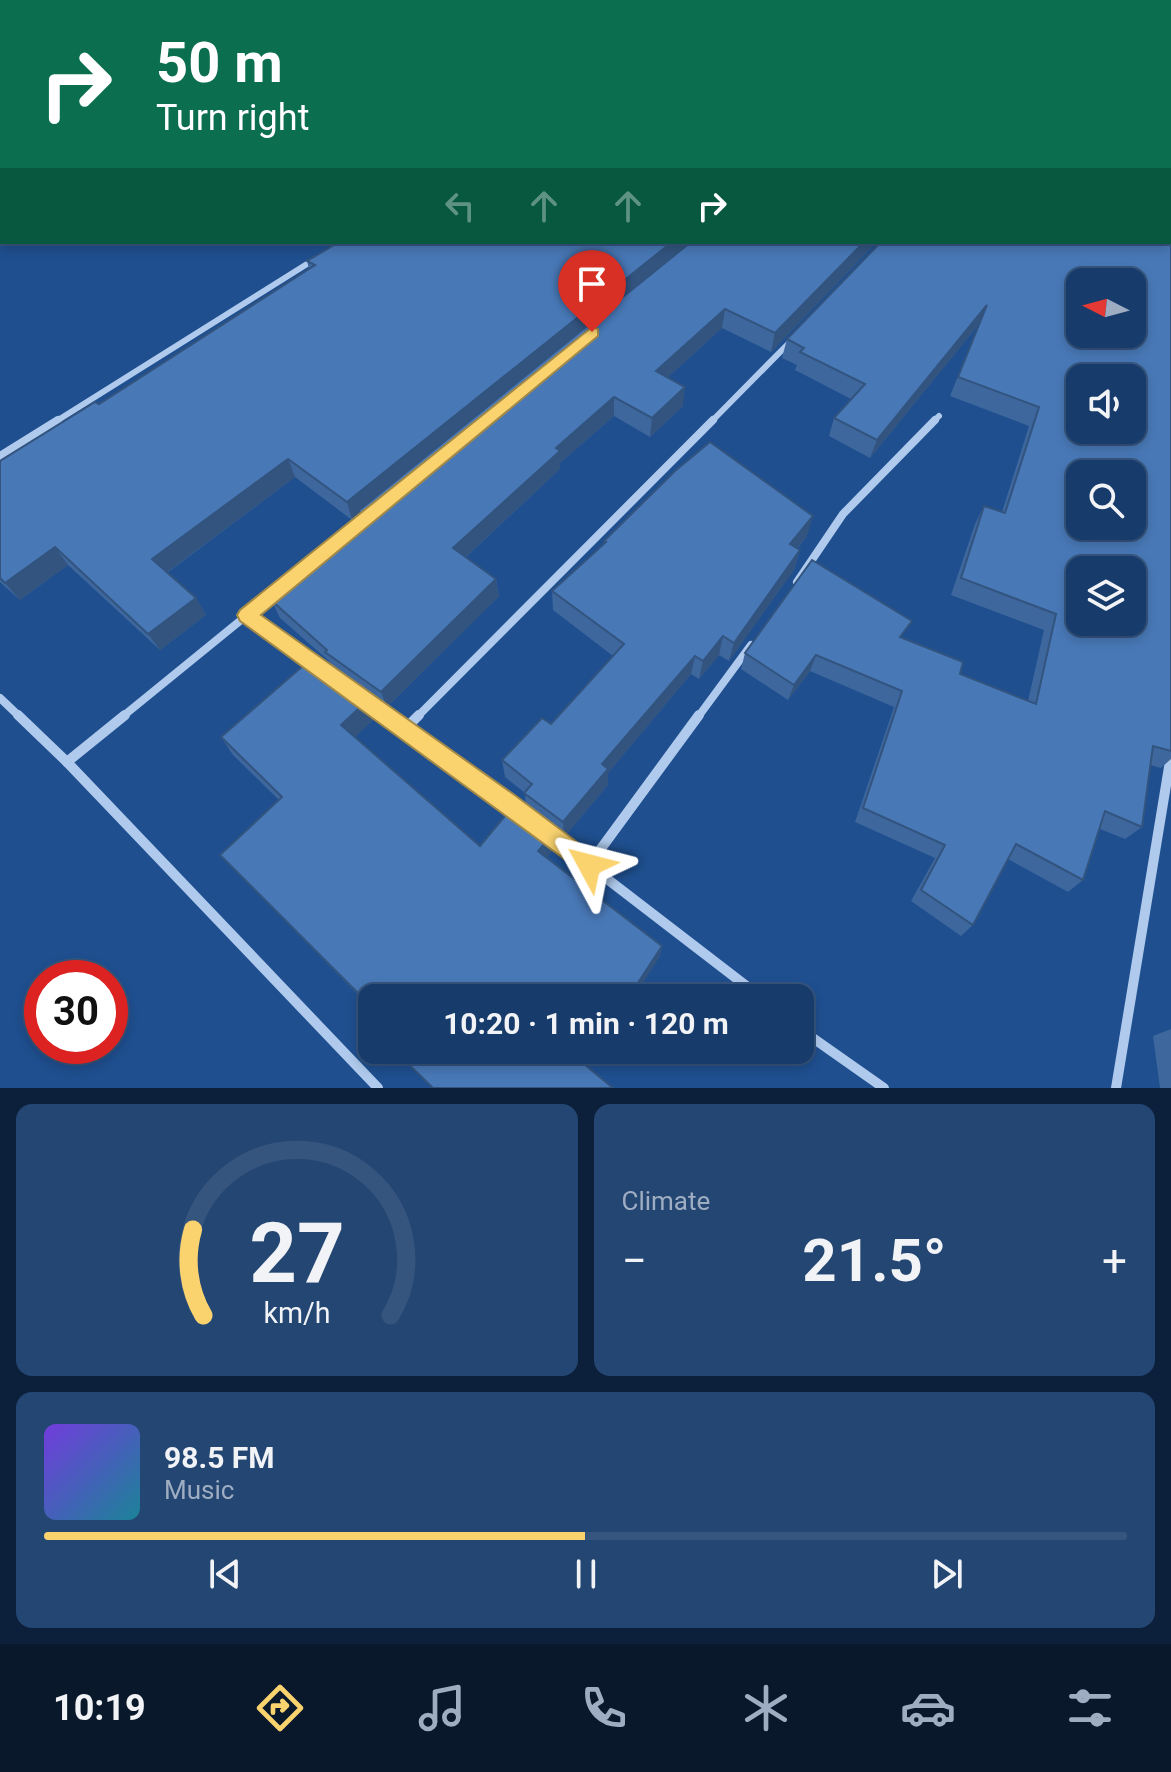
<!DOCTYPE html>
<meta charset="utf-8">
<style>
:root{--surface:#173b6b;--page:#244673;--text:#f1f3f6;--muted:#9eadc1;--line:#36557e;--accent:#fad36f}
body{margin:0;font-family:Roboto,sans-serif;background:var(--page);color:var(--text);height:100vh;display:flex;flex-direction:column;font-size:30px;white-space:nowrap}
*{box-sizing:border-box;margin:0}
p{font-size:26px;color:var(--muted)}
.icon{flex:none;width:44px;height:44px;fill:none;stroke:currentColor;stroke-width:2;stroke-linecap:round;stroke-linejoin:round}
.map{position:relative;height:1088px;overflow:hidden}
.panel{display:flex;flex-direction:column;gap:16px;padding:16px;background:#0d203b;flex:1}
.panel>*{flex:none}
.guide{position:absolute;left:0px;top:0px;width:1172px;height:244px;box-shadow:0 4px 12px #0003,0 0 0 2px var(--line);background:#0b6e4f;color:#fff;overflow:hidden}
.needle{width:52px;rotate:276deg}
.buttons{position:absolute;left:1066px;top:268px;display:grid;gap:16px}
.buttons a{display:grid;place-items:center;width:80px;height:80px;border-radius:16px;background:var(--surface);box-shadow:0 4px 12px #0003,0 0 0 2px var(--line);font-size:40px}
.speed{position:absolute;left:24px;top:960px;display:flex;gap:16px;font-size:40px;font-weight:700;text-align:center}
.speed>*{display:grid;place-content:center;width:104px;height:104px;border-radius:50%;background:var(--surface);box-shadow:0 4px 12px #0003,0 0 0 2px var(--line);line-height:1}
.speed .limit{border:12px solid #d22;background:#fff;color:#111}
.pin{position:absolute;display:grid;place-items:center;width:68px;height:68px;color:#fff;margin:-82px -34px;border-radius:50% 50% 50% 0;rotate:-45deg;box-shadow:0 0 8px #0007}
.pin .icon{rotate:45deg}
.me{position:absolute;width:88px;margin:-44px;rotate:308deg;stroke-linejoin:round;filter:drop-shadow(0 0 6px #0008)}
.turn{display:flex;align-items:center;gap:28px;height:168px;padding:0 24px;font-size:36px}
.turn .icon{width:104px;height:104px;stroke-width:2.5}
.turn b{display:block;font-size:56px;line-height:68px}
.lanes{display:flex;align-items:center;height:76px;padding:0 24px;background:#0003;justify-content:center;gap:40px;direction:ltr}
.lanes .off{opacity:.35}
.big{font-size:60px;font-weight:700;line-height:1.1}
.panel .widget{flex:1;display:flex;flex-direction:column;justify-content:center;gap:12px;min-width:0;padding:0 28px;border-radius:16px;background:var(--page)}
.panel .dial{align-items:center;gap:0}
.dial svg{height:208px;overflow:visible;fill:none;stroke:var(--line);stroke-width:7;stroke-linecap:round;text-anchor:middle}
.dial text{fill:var(--text);stroke:none}
.song{display:flex;align-items:center;gap:24px}
.cover{width:96px;height:96px;border-radius:12px;background:linear-gradient(135deg,hsl(260 70% 55%),hsl(190 70% 35%))}
.played{height:8px;border-radius:4px;background:linear-gradient(90deg,var(--accent) 50%,var(--line) 50%)}
.keys{display:flex;justify-content:space-around;direction:ltr}
.heat{display:flex;justify-content:space-between;align-items:center;font-size:44px;direction:ltr}
.panel .tiles{flex:1;display:grid;gap:16px;grid-template-columns:1fr 1fr}
.widget:last-child{grid-column:span 2}
.trip{position:absolute;left:358px;top:984px;width:456px;height:80px;border-radius:16px;background:var(--surface);box-shadow:0 4px 12px #0003,0 0 0 2px var(--line);font-weight:700;line-height:80px;text-align:center}
.tabs{display:flex;height:128px;justify-content:space-around;align-items:center;background:#09182b;color:var(--muted)}
.tabs .icon{width:56px;height:56px}
.tabs .on{color:var(--accent)}
.tabs b{font-size:36px;color:var(--text)}
.map>svg:first-child{display:block}
.lines{fill:none;stroke-linecap:round;stroke-linejoin:round}
.minor-far3{stroke:#afcaed;stroke-width:5}
.minor-far2{stroke:#afcaed;stroke-width:6}
.minor-far1{stroke:#afcaed;stroke-width:8}
.minor{stroke:#afcaed;stroke-width:10}
.tertiary{fill:#afcaed;fill-rule:evenodd}
.wall{fill:#3e679d}
.shaded-wall{fill:#32547f}
.building{fill:#4878b6;stroke:#32547f;stroke-width:2;fill-rule:evenodd}
.route{fill:#fad36f;stroke:#a28948;stroke-width:2}
</style>
<div class="map">
<svg width="1171" height="1088" viewBox="0 0 1171 1088">
<rect width="100%" height="100%" fill="#1f4f8f"/>
<g class="lines">
<path class="minor-far3" d="M726 2 729 0"/>
<g class="minor-far2">
<path d="M55 422 315 259"/>
<path d="M711 422 791 341"/>
<path d="M933 422 939 416"/>
</g>
<g class="minor-far1">
<path d="M0 456 58 420"/>
<path d="M797 582 843 514 935 420"/>
<path d="M246 615 316 666"/>
<path d="M0 698 20 717"/>
<path d="M363 699 388 717"/>
<path d="M122 717 370 515"/>
<path d="M417 717 713 420"/>
<path d="M698 717 751 645"/>
</g>
<g class="minor">
<path d="M18 715 67 762 378 1088"/>
<path d="M385 715 405 729"/>
<path d="M419 715 405 729 521 813"/>
<path d="M699 715 589 865 762 998"/>
<path d="M67 762 125 715"/>
<path d="M544 831 589 865"/>
<path d="M800 1029 884 1088"/>
<path d="M1116 1088 1171 755"/>
</g>
<g class="tertiary">
<path d="M0 31H2L0 37Z"/>
<path d="M2 49V55L0 56V50Z"/>
</g>
</g>
<g class="wall">
<path d="M237 0H332L327 2H241Z"/>
<path d="M1171 0V759L1161 768 1150 765 1142 827 1125 839 1100 829 1083 880 1068 892 1008 859 973 925 961 936 911 901 935 858 855 822 894 707 810 671 788 700 741 669 745 653 903 638 960 674 1028 701 1044 630 951 595 975 524 984 506 1002 512 1029 426 950 396 979 324 870 458 829 436 834 418 851 399 795 370 797 365 782 358 787 339Z"/>
<path d="M877 242 771 352 722 328 668 377 683 406 650 437 614 416 560 463V469L466 557 496 579 499 596 387 707 332 668 329 661 280 618 272 601 363 527 359 514 352 520 295 477 167 573 196 598 206 615 160 650 68 565 20 600 0 582V461L99 404 309 269 307 261Z"/>
<path d="M807 536 797 549 800 550 794 570 729 661 719 655 699 679 691 674 608 773V785L564 837 526 809 525 793 505 777 502 760 551 724 613 656 553 610 552 591 604 544V541Z"/>
<path d="M369 699 376 717 355 737 480 846 553 834 554 849 547 857 662 946 659 958 372 998V1030L359 1017 368 1005 220 855 279 800 233 755 221 737Z"/>
<path d="M1171 1029V1088H1160L1153 1036Z"/>
</g>
<g class="shaded-wall">
<path d="M291 0H332L327 2H287Z"/>
<path d="M672 242H694L358 511 359 514 352 520 347 502Z"/>
<path d="M864 242H877L771 352 775 333Z"/>
<path d="M987 305 979 324 870 458 877 440Z"/>
<path d="M725 309 722 328 654 390 656 371Z"/>
<path d="M685 387 683 406 650 437 652 418Z"/>
<path d="M614 397V416L560 463V469L457 565 453 548 556 448Z"/>
<path d="M288 459 295 477 162 576 152 559Z"/>
<path d="M813 516 807 536 784 564 790 544Z"/>
<path d="M55 547 68 565 20 600 5 583Z"/>
<path d="M800 550 794 570 729 661 734 643Z"/>
<path d="M496 579 499 596 387 707 381 692Z"/>
<path d="M196 598 206 615 160 650 148 634Z"/>
<path d="M723 636 719 655 699 679 703 661Z"/>
<path d="M816 655 810 671 788 700 794 685Z"/>
<path d="M695 656 691 674 608 773V785L564 837 563 822 602 764Z"/>
<path d="M369 699 376 717 350 742 341 725Z"/>
<path d="M553 834 554 849 540 865 538 851Z"/>
<path d="M662 946 659 958 633 998H628Z"/>
<path d="M593 1050H599L584 1072V1064Z"/>
</g>
<g class="building">
<path d="M271 0H291L287 2H275Z"/>
<path d="M731 0H1171V751L1153 746 1142 827 1105 811 1083 880 1016 844 973 925 921 890 945 845 863 808 902 691 816 655 794 685 745 653 812 560 912 621 900 637 963 662 960 674 1036 704 1056 614 961 578 984 506 1005 513 1039 407 958 377 987 305 877 440 834 418 865 384 800 352 804 348 787 339 881 242H1170V2H727ZM1080 282H1132V334H1080ZM1080 378H1132V430H1080ZM1080 474H1132V526H1080ZM1080 570H1132V622H1080Z"/>
<path d="M339 242H672L347 502 288 459 152 559 196 598 148 634 55 547 5 583 0 578V461L95 402 99 404 315 265 307 261Z"/>
<path d="M691 242H864L775 333 725 309 656 371 685 387 652 418 614 397 556 448 560 451 453 548 496 579 381 692 325 652 327 650 272 601 371 520 358 511Z"/>
<path d="M710 442 813 516 790 544 800 550 734 643 723 636 703 661 695 656 602 764 608 769 563 822 524 793 532 784 502 760 542 718 551 724 624 644 552 591 606 542 604 541 675 471Z"/>
<path d="M312 658 369 699 341 725 480 846 514 805 553 834 538 851 662 946 628 998H372V1029L359 1017 369 1004 220 855 282 797 221 737Z"/>
<path d="M394 1050H593L584 1064 613 1088H433Z"/>
</g>
<path class="route" d="M592 327 598 329V336L261 615 516 796 597 857 600 865 597 873 589 877 240 621 237 615 240 610Z"/>
</svg>
<div class="buttons">
<a><svg class="needle" viewBox="-14 -14 28 28"><path d="M0-13l5 13h-10z" fill="#e53935"/><path d="M0 13l5-13h-10z" fill="#9eadc1"/></svg></a>
<a><svg class="icon" aria-label="sound" viewBox="0 0 24 24"><path d="M4 9h4l5-4v14l-5-4H4zM17 9q2 3 0 6"/></svg></a>
<a><svg class="icon" aria-label="search" viewBox="0 0 24 24"><circle cx="10" cy="10" r="6"/><path d="M15 15l6 6"/></svg></a>
<a><svg class="icon" aria-label="layers" viewBox="0 0 24 24"><path d="M12 4l9 5-9 5-9-5zM3 14l9 5 9-5"/></svg></a>
</div>
<div class="speed"><div class="limit">30</div></div>
<div class="pin" style="left:592px;top:332px;background:#d93025"><svg class="icon" aria-label="arrive" viewBox="0 0 24 24"><path d="M6 21V4h12l-3 4 3 4H6"/></svg></div>
<svg class="me" style="left:589px;top:865px" viewBox="-20 -20 40 40"><path d="M0-17L14 15 0 8-14 15z" fill="#fad36f" stroke="#fff" stroke-width="4"/></svg>
<div class="trip">10:20 · 1 min · 120 m</div>
<div class="guide">
<div class="turn"><svg class="icon" aria-label="right" viewBox="0 0 24 24"><path d="M7 20v-9h11M14 6l5 5-5 5"/></svg><div><b>50 m</b>Turn right</div></div>
<div class="lanes"><svg class="icon off" aria-label="left" viewBox="0 0 24 24"><path d="M17 20v-9H6M10 6l-5 5 5 5"/></svg><svg class="icon off" aria-label="ahead" viewBox="0 0 24 24"><path d="M12 20V5M6 11l6-6 6 6"/></svg><svg class="icon off" aria-label="ahead" viewBox="0 0 24 24"><path d="M12 20V5M6 11l6-6 6 6"/></svg><svg class="icon" aria-label="right" viewBox="0 0 24 24"><path d="M7 20v-9h11M14 6l5 5-5 5"/></svg></div>
</div>
</div>
<section class="panel">
<div class="tiles">
<div class="widget dial"><svg viewBox="0 0 100 80">
<path d="M14 69A42 42 0 1 1 86 69"/>
<path d="M14 69A42 42 0 0 1 10 36" stroke="#fad36f"/>
<text x="50" y="56" font-size="32" font-weight="700">27</text>
<text x="50" y="72" font-size="11">km/h</text>
</svg></div>
<div class="widget"><p>Climate</p>
<div class="heat"><a>−</a><b class="big">21.5°</b><a>+</a></div>
</div>
<div class="widget">
<div class="song"><i class="cover"></i><div><b>98.5 FM</b><p>Music</p></div></div>
<div class="played"></div>
<div class="keys"><svg class="icon" aria-label="previous" viewBox="0 0 24 24"><path d="M18 5L8 12l10 7zM5 5v14"/></svg><svg class="icon" aria-label="pause" viewBox="0 0 24 24"><path d="M8 5v14M16 5v14"/></svg><svg class="icon" aria-label="next" viewBox="0 0 24 24"><path d="M6 5l10 7-10 7zM19 5v14"/></svg></div>
</div>
</div>
</section>
<nav class="tabs">
<b>10:19</b>
<svg class="icon on" aria-label="directions" viewBox="0 0 24 24"><path d="M12 3l9 9-9 9-9-9zM9 14v-3h6M13 9l2 2-2 2"/></svg>
<svg class="icon" aria-label="music" viewBox="0 0 24 24"><path d="M9 18V5l10-2v13"/><circle cx="6" cy="18" r="3"/><circle cx="16" cy="16" r="3"/></svg>
<svg class="icon" aria-label="phone" viewBox="0 0 24 24"><path d="M5 4h4l2 5-3 2q2 4 5 5l2-3 5 2v4C11 20 4 13 5 4z"/></svg>
<svg class="icon" aria-label="climate" viewBox="0 0 24 24"><path d="M12 3v18M4 7l16 10M4 17L20 7"/></svg>
<svg class="icon" aria-label="car" viewBox="0 0 24 24"><path d="M5 17H2v-5l4-1 3-4h7l3 4 3 1v5h-3M9 17h6M6 11h13"/><circle cx="7" cy="17" r="2"/><circle cx="17" cy="17" r="2"/></svg>
<svg class="icon" aria-label="filters" viewBox="0 0 24 24"><path d="M4 7h16M4 17h16"/><circle cx="9" cy="7" r="2"/><circle cx="15" cy="17" r="2"/></svg>
</nav>
